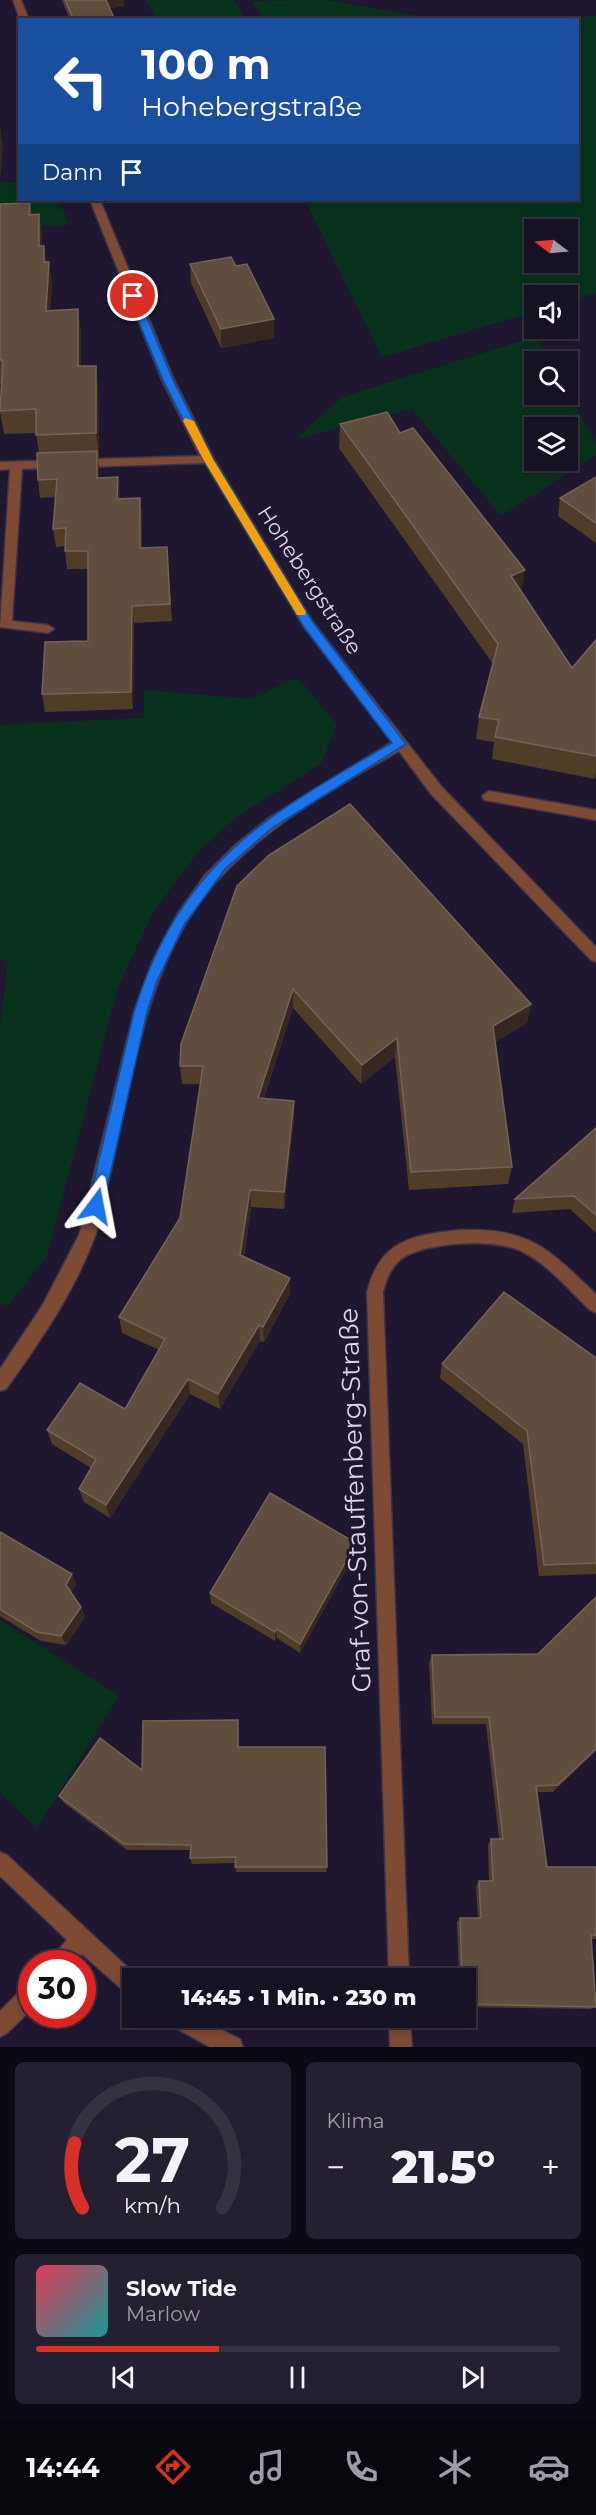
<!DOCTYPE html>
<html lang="de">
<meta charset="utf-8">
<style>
:root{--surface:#171124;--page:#241f31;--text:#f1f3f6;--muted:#9e9da6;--line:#363141;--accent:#d93025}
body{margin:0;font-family:Montserrat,sans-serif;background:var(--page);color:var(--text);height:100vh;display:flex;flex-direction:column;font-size:22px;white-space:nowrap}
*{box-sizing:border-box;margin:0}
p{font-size:20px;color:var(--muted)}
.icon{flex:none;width:33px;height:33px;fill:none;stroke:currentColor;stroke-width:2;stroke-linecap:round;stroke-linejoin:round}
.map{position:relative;height:2047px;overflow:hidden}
.sheet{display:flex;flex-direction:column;gap:15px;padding:15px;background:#0d0914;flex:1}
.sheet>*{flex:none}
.hud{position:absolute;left:18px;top:18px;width:561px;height:183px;border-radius:0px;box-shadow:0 3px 9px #0003,0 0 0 2px var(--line);background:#1a4fa0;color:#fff;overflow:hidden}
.needle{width:39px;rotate:286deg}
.controls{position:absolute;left:524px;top:219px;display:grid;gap:12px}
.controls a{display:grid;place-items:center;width:54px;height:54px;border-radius:0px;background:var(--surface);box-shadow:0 3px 9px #0003,0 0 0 2px var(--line);font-size:30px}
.speed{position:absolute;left:18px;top:1950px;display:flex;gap:12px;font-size:30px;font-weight:700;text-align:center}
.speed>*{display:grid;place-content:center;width:78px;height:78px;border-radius:50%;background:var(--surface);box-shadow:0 3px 9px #0003,0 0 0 2px var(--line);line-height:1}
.speed .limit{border:9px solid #d22;background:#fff;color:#111}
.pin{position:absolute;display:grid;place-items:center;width:51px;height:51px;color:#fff;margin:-26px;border:3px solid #fff;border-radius:50%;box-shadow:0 2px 6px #0007}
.me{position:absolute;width:66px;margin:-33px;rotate:13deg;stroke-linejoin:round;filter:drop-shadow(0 0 4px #0008)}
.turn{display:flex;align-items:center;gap:21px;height:126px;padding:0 24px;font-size:27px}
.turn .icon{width:78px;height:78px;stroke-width:2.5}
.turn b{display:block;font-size:42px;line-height:51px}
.then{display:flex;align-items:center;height:57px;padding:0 24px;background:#0003;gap:12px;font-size:22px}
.big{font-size:45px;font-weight:800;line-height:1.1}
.sheet .widget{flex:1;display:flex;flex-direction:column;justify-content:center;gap:9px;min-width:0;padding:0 21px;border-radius:9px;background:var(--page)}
.sheet .dial{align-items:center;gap:0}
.dial svg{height:156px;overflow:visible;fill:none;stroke:var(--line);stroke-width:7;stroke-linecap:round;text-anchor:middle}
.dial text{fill:var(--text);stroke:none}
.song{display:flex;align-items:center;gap:18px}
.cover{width:72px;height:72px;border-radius:9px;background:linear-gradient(135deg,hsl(350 70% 55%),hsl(180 70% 35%))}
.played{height:6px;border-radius:3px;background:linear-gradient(90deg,var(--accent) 35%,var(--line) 35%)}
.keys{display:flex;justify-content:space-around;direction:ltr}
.heat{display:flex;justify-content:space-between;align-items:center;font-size:33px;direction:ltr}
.sheet .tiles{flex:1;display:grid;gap:15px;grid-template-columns:1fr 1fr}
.widget:last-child{grid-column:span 2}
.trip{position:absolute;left:122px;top:1968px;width:354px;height:60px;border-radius:0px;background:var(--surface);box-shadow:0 3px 9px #0003,0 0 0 2px var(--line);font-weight:800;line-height:60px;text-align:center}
.dock{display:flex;height:96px;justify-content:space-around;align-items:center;background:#09070e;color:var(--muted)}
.dock .icon{width:42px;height:42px}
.dock .on{color:var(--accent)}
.dock b{font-size:27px;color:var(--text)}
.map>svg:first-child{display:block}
.green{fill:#08311b;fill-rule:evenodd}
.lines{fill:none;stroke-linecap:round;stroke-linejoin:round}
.minor-casing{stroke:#39324a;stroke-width:3}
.minor{fill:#7d4a34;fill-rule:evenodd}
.wall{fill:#503d28}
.shaded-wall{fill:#362723}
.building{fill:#5f4d3d;stroke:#736358;stroke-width:1.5}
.route{fill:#1a73e8;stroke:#114b97;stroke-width:1.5}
.slow{fill:#f59e0b}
.labels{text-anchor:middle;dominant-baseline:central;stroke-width:6;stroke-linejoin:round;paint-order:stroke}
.street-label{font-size:21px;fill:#dbd7e8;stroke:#1f1730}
.near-street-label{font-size:26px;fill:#dbd7e8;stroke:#1f1730}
</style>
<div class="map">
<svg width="596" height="2047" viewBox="0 0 596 2047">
<rect width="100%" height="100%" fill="#1f1730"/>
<g class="green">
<path d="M146 0H234L245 19H156Z"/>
<path d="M327 0 434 19H264L252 1Z"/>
<path d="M596 16V293L567 302V296H534V312L382 357 305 200H578V20L532 19ZM534 230H567V262H534Z"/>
<path d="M19 182 20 200H59L69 225 0 226V183Z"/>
<path d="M537 336 551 361 534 362V394H567V391L596 443V455L501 516 412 409 296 439 342 397ZM534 428H567V460H534Z"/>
<path d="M298 677 337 725 322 763 236 817 197 853 153 912 117 990 47 1256 8 1306 0 1303V1026L8 962 0 960V725L144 718V690L251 699Z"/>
<path d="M0 1620 119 1696 37 1828 0 1792Z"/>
</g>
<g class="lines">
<g class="minor-casing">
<g id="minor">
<path d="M13 0H21L29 20H20Z"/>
<path d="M90 200H100L174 380 214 459 312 621 441 786 596 947V962L591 960 431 794 399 751C333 789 266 826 215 883 146 962 133 1076 110 1174 105 1195 102 1216 95 1236 75 1291 40 1342 6 1389L0 1391V1369L42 1306 79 1235 134 1012 153 960 178 913 204 876 235 845 269 818 392 742 304 627 205 463 22 469 12 621 48 625 54 629 48 633 0 627 10 469 0 470V462L200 456 162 380Z"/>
<path d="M489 791 596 810V820L484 800 482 796Z"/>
<path d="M460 1230C531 1228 547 1248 596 1294V1313L590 1310C569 1290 548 1264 521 1251 495 1238 422 1242 400 1260 390 1269 386 1280 383 1292L409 1978H389L367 1292C380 1240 412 1235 460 1230Z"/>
<path d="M0 1852 7 1855 139 1978H132V1995L125 1992 82 1954 73 1964H49L52 1957 67 1940 0 1876Z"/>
<path d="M32 1983V2009L7 2033 0 2037V2011L25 1986Z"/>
<path d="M166 2018H198L240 2039 243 2047H210L170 2025Z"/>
<path d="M389 2018H410L412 2047H390Z"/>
</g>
</g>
<use href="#minor" class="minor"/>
</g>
<g class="wall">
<path d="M62 0H124V6L109 8 115 20H70Z"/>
<path d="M30 203 32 215 39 214 42 237V246L47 262H49L52 285 50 310 78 309 81 333V366H96L98 389 99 457H98L99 478 120 495 119 499 140 498 142 516V548L167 547 172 621 134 623 133 709 45 712 42 694 88 641V569H67L65 551V546L56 547 53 529 55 497 40 498 38 480 39 453 36 433 4 434 0 412 1 384H0V204Z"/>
<path d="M190 264 274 338 221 348 191 283Z"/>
<path d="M340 424 400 433 522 592 572 668 596 640V773L595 779 492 759 494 742 476 739 479 717 493 664 339 448Z"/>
<path d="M596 477V543L558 516 560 498Z"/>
<path d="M237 886 531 1004 527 1023 495 1042 512 1167 508 1184 409 1190 395 1057 361 1084 293 1008 264 1098 294 1119 284 1209 251 1207 244 1256 290 1278V1294L264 1342 260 1341 220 1409 190 1394 110 1518 84 1502 79 1489 91 1468 52 1444 47 1430 125 1409 159 1350 122 1333 119 1317 180 1218 201 1084H182L180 1066Z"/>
<path d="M596 1128V1233L570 1209 512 1213 515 1199Z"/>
<path d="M596 1358V1574L539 1576 523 1444 440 1378 442 1364Z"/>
<path d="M0 1532 76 1584 71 1593 81 1607 85 1617 66 1645 41 1641 0 1616Z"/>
<path d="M356 1543 355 1553 300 1653 277 1638 275 1641 211 1603 210 1593Z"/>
<path d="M432 1655 596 1751 553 1792H537L547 1867H596V1939H591L596 2007 590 2009 465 2007V1978H459L457 1922 460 1918H478L476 1886 479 1881H489L488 1845 491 1839H499L486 1724H432L429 1663Z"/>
<path d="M239 1727V1747L327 1867 326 1872H236L235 1863 192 1864 190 1858V1850H127L64 1803 59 1796 142 1770Z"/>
</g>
<g class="shaded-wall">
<path d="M105 0H124V6L106 9Z"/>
<path d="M0 125 3 148 0 180Z"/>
<path d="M39 214 42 237V269L39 246Z"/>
<path d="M44 246 48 269 44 262Z"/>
<path d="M49 262 52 285 49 334 46 311Z"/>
<path d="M78 309 81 333V390L78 366Z"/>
<path d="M274 319V338L221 348V329Z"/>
<path d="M96 366 98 389 99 457 96 433Z"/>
<path d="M97 451 99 469V496L97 478Z"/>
<path d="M118 477 120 495 118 517 117 499Z"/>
<path d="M140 498 142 516 141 566 140 548Z"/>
<path d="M525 570 521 594 511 576Z"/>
<path d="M132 606 134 623 133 709 131 692Z"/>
<path d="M293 989V1008L258 1116V1098Z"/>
<path d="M531 1004 527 1023 490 1045 493 1026Z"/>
<path d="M397 1038 395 1057 361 1084 362 1065Z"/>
<path d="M294 1101V1119L284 1209V1192Z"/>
<path d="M250 1190 251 1207 241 1271 240 1255Z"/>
<path d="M290 1278V1294L264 1342 263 1327Z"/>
<path d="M259 1325 260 1341 220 1409 218 1394Z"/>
<path d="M188 1379 190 1394 110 1518 106 1505Z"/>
<path d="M356 1543 355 1553 300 1653V1644Z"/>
<path d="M72 1574 76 1584 70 1595 66 1585Z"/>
<path d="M81 1607 85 1617 66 1645 61 1636Z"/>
<path d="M277 1629V1638L275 1641V1632Z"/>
<path d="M238 1720 239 1727V1754L238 1747Z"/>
<path d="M596 1749V1751L553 1792 558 1785Z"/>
</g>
<g class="building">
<path d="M65 0H106L115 20H74Z"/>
<path d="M30 203 29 215 39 214V246H44V262H49L46 311 78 309V366H96V433L36 435V409L0 411 3 360H0V204Z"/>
<path d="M231 257 236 266 247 264 274 319 221 329 190 264Z"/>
<path d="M387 412 400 433 413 428 525 570 511 576 572 668 596 640V756L495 737 499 720 479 717 498 644 340 424Z"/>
<path d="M97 451V478L118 477 117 499 140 498V548L167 547 170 604 132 606 131 692 42 694 45 642 88 641V551H65L66 528 53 529 57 479 38 480 37 453Z"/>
<path d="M596 477V523L560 498Z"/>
<path d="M350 804 531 1004 493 1026 512 1167 411 1172 397 1038 362 1065 293 989 258 1098 294 1101 284 1192 250 1190 240 1255 290 1278 263 1327 259 1325 218 1394 188 1379 106 1505 79 1489 96 1459 47 1430 80 1383 125 1409 165 1339 119 1317 180 1218 203 1066H180L181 1044 237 886 269 855Z"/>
<path d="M596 1128V1215L574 1196 515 1199Z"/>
<path d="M504 1292 596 1358V1563L544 1565 527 1431 442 1364Z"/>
<path d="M270 1493 356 1543 300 1644 277 1629 275 1632 210 1593Z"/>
<path d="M0 1532 72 1574 66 1585 81 1607 61 1636 37 1632 0 1609Z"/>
<path d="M596 1597V1749L558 1785 536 1786 547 1867H596V1935H591L596 2007 465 2004V1978H462L460 1918H481L479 1881H493L491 1839H503L489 1717H435L432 1655 538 1654Z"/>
<path d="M238 1720V1747H325L327 1867H235L236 1857 190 1858 191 1845 124 1844 59 1796 100 1738 142 1770 143 1721Z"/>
</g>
<path class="route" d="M133 293 138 296 173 380 213 459 312 621 406 744 272 828 225 869 184 925 157 981 147 1012 103 1206 96 1212 88 1206 134 1012C180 863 265 816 392 743L304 627 203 459 163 380 128 296Z"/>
<path class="slow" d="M185 418 194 421 213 459 306 612 305 615H297L203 459 183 421Z"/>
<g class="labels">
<g class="street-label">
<text transform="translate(310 580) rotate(57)">Hohebergstraße</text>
</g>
<g class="near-street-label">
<text transform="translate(355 1500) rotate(-92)">Graf-von-Stauffenberg-Straße</text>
</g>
</g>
</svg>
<div class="controls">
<a><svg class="needle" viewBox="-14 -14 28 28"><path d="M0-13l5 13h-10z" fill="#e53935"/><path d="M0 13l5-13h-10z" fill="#9e9da6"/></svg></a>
<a><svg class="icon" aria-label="sound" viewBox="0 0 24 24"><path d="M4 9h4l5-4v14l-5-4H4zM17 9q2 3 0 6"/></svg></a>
<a><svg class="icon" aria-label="search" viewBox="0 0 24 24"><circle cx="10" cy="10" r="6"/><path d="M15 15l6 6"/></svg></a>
<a><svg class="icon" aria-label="layers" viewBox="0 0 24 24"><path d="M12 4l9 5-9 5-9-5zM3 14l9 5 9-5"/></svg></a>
</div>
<div class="speed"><div class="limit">30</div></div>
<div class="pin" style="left:133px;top:296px;background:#d93025"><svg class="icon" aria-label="arrive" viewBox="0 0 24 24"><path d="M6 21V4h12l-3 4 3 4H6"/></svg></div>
<svg class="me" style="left:96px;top:1206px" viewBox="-20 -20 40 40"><path d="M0-17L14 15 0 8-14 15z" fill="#1a73e8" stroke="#fff" stroke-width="4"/></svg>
<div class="trip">14:45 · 1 Min. · 230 m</div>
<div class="hud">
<div class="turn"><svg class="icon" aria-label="left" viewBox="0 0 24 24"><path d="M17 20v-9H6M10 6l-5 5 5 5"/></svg><div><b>100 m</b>Hohebergstraße</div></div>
<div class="then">Dann<svg class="icon" aria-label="arrive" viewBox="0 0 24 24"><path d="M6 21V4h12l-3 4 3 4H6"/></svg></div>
</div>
</div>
<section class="sheet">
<div class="tiles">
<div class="widget dial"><svg viewBox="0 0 100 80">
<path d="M14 69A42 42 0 1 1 86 69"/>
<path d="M14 69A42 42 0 0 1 10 36" stroke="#d93025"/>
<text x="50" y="56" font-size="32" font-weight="700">27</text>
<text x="50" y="72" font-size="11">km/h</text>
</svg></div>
<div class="widget"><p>Klima</p>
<div class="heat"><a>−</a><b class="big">21.5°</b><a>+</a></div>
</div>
<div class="widget">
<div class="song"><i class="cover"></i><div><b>Slow Tide</b><p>Marlow</p></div></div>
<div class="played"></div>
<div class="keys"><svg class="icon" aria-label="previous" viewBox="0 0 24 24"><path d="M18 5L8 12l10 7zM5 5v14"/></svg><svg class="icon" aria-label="pause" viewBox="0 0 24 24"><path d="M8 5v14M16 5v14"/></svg><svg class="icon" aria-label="next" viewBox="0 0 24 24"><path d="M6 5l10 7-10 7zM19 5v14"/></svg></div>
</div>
</div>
</section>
<nav class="dock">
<b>14:44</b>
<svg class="icon on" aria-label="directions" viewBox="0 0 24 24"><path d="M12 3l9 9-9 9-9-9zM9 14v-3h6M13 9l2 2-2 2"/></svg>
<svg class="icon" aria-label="music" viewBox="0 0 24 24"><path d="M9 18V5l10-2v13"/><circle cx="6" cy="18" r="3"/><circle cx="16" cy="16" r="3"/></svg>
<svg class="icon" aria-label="phone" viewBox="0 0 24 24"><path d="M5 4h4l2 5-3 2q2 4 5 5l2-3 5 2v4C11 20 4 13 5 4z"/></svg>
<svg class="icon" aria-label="climate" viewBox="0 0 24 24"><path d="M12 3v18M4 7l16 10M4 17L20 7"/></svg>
<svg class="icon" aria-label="car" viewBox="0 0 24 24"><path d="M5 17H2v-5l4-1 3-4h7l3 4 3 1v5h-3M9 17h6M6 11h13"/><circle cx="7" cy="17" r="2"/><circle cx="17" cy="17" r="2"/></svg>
</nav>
